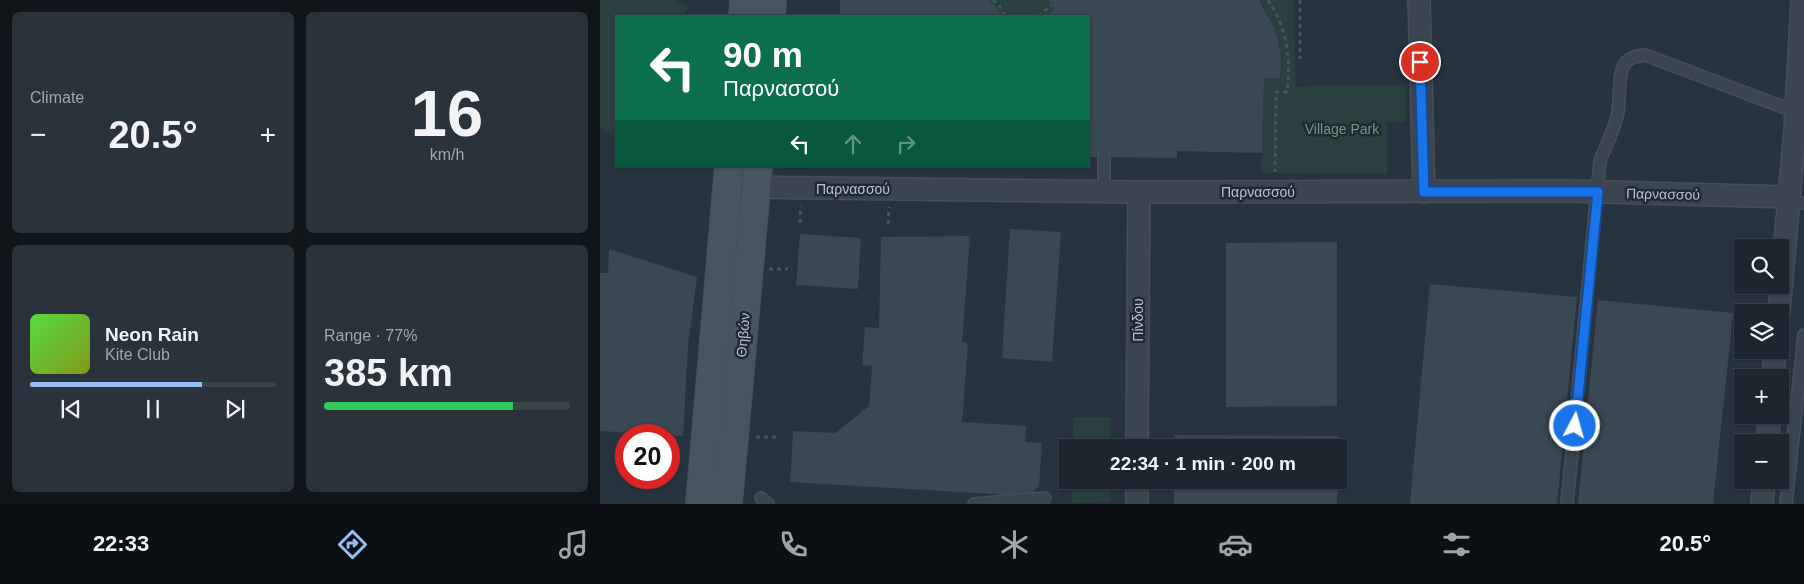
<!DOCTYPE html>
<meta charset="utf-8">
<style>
:root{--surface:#1d262f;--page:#2a323b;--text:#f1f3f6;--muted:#a0a5aa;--line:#3b434b;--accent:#94bdf2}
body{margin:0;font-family:Helvetica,sans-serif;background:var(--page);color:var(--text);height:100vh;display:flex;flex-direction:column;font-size:19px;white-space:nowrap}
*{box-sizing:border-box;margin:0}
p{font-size:16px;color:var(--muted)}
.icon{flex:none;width:28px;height:28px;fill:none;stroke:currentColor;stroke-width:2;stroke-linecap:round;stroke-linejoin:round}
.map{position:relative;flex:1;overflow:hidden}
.sheet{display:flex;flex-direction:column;gap:12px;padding:12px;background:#10151a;width:600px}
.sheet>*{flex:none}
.banner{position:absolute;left:15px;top:15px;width:475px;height:152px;border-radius:0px;box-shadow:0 1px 4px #0004,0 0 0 1px var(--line);background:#0b6e4f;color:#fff;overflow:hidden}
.fabs{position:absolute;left:1134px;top:239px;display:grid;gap:10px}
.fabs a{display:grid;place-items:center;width:55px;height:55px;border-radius:0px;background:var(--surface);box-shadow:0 1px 4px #0004,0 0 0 1px var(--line);font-size:25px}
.speed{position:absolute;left:15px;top:424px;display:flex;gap:10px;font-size:25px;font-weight:700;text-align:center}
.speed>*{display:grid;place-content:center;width:65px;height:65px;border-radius:50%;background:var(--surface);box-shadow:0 1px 4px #0004,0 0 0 1px var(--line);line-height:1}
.speed .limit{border:8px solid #d22;background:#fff;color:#111}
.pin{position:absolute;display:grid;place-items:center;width:42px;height:42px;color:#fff;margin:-21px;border:2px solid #fff;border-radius:50%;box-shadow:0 1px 5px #0007}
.me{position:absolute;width:55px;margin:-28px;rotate:6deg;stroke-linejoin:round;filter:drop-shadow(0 0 4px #0008)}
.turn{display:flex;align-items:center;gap:18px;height:105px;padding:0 25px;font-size:22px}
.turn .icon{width:65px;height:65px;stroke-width:2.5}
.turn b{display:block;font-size:35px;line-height:42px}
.lanes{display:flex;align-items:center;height:48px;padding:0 25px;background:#0003;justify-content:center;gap:25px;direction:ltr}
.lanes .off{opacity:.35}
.big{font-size:38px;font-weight:800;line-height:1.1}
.sheet .card{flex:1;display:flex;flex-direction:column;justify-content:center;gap:8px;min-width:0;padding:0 18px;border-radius:8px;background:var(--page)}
.sheet .dial{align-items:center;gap:0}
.dial b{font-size:65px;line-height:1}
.song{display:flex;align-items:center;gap:15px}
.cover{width:60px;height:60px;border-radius:8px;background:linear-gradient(135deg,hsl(110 70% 55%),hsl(70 70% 35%))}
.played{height:5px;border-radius:2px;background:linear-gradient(90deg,var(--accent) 70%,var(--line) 70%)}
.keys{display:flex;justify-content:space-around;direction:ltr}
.heat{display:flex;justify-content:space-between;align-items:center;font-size:28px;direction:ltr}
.charge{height:8px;border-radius:4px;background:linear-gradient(90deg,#34c759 77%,var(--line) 0)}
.sheet .tiles{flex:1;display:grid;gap:12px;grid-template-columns:repeat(2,1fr)}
.trip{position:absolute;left:459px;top:439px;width:288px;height:50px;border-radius:0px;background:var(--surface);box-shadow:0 1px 4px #0004,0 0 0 1px var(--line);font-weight:800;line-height:50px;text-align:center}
.menu{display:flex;height:80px;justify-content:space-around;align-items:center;background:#0c0f13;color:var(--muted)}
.menu .icon{width:35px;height:35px}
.menu .current{color:var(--accent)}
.menu b{font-size:22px;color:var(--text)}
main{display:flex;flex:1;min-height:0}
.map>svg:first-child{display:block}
.green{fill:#293f40}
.building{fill:#3a4755}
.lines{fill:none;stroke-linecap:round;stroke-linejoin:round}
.lane-casing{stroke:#454e58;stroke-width:14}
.street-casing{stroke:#454e58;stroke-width:24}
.secondary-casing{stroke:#454e58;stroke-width:30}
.path{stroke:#425858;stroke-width:3;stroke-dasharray:4 4;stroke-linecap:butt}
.lane{stroke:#3b454f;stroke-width:11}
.street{stroke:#3b454f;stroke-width:21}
.secondary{stroke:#495462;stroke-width:28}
.route-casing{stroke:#114b97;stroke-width:12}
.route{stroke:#1a73e8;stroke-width:9}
.labels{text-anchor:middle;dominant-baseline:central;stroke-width:5;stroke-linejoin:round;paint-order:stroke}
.park-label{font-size:14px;fill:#709978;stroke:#202a35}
.street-label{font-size:14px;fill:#b8c0ca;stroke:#202a35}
</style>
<main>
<section class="sheet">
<div class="tiles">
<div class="card"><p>Climate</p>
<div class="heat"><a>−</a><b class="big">20.5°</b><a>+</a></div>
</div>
<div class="card dial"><b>16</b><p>km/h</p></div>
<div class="card">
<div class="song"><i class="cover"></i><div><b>Neon Rain</b><p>Kite Club</p></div></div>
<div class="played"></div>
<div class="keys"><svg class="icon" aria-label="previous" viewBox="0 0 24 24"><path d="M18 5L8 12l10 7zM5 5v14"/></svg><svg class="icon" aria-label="pause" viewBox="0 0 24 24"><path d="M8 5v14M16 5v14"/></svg><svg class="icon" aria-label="next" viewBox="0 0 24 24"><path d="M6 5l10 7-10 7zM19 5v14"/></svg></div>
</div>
<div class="card"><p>Range · 77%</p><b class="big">385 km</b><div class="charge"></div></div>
</div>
</section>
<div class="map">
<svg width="1204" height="504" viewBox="0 0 1204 504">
<rect width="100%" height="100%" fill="#27333f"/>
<g class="green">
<path d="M0 0H75L88 7 83 16H16V137L0 128Z"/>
<path d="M389 0H448L454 7 450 16H402L396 7Z"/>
<path d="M659 0H694L696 86 805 85V122H787V174L661 173 664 78 680 77C681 49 676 23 659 0Z"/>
<path d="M473 417H511L510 447H473Z"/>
<path d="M472 480H510V502L472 503Z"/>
</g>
<g class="building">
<path d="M240 0H389L396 7 402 16H240Z"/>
<path d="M448 0H659L674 27 678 40 681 59 680 78H664L662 153 577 151V158L489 157V16H450L454 7Z"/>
<path d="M410 229 461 232 452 362 402 358Z"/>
<path d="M200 234 261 238 258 289 196 285Z"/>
<path d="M370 236 362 342 368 343 362 422 426 426 425 442 442 443 439 486 428 496 190 482 193 431 235 433 269 406 272 366 262 365 265 327 279 328 281 237Z"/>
<path d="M737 242V406L626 407V243Z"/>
<path d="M9 249 97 277 88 345 83 436 0 431V273H8Z"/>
<path d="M830 284 977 297 957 504H810Z"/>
<path d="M998 300 1133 313 1113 504H978Z"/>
<path d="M575 435 738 436V448H575Z"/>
<path d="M574 480H738L737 504H574Z"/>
</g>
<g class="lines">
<g class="lane-casing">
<g id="lane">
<path d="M504 157V191"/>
<path d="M1188 203H1204"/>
<path d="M161 498 168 504"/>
<path d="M374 504 445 498"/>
<path d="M967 504 1000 161C1006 145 1015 129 1018 112 1020 99 1018 75 1024 65 1029 57 1037 56 1045 55L1196 112"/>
<path d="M1186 504 1204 335"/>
</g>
</g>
<g class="street-casing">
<g id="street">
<path d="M819 0 824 192"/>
<path d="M140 187 539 192 969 191 1189 197"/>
<path d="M1179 312 1195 129 1202 0"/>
<path d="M1173 378 1175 350"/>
<path d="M1167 442 1170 415"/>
<path d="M537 448 539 192"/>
<path d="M537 504V480"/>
<path d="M1162 504 1164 480"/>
</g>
</g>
<g class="secondary-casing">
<g id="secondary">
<path d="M143 16 144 0"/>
<path d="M171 16 172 0"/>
<path d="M100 504 129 166"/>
<path d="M128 504 158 166"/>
</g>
</g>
<g class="path">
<path d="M393 0 399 5 405 16"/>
<path d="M668 0C687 27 691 60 687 92H676L675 172"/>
<path d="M700 0V59"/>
<path d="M438 16 452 5"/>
<path d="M200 223 201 206"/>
<path d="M288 224 289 207"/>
<path d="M169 269H188"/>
<path d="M156 437H178"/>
</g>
<use href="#lane" class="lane"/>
<use href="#street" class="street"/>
<use href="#secondary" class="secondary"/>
</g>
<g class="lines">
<g class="route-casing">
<path id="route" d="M820 62 824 192H998L975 426"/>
</g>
<use href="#route" class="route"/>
</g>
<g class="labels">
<g class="park-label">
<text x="742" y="129">Village Park</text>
</g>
<g class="street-label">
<text x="253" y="189">Παρνασσού</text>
<text x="658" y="192">Παρνασσού</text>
<text transform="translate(1063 194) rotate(1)">Παρνασσού</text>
<text transform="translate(538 320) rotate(-90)">Πίνδου</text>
<text transform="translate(143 335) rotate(-85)">Θηβών</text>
</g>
</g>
</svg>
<div class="fabs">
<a><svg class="icon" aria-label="search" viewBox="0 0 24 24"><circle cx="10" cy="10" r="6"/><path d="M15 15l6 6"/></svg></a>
<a><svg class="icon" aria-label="layers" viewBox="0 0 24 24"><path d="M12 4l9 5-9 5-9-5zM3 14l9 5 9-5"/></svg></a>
<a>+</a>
<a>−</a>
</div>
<div class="speed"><div class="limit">20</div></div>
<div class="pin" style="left:820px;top:62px;background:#d93025"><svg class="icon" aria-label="arrive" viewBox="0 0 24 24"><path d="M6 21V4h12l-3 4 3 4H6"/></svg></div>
<svg class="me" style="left:975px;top:426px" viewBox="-20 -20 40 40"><circle r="17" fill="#1a73e8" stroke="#fff" stroke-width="3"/><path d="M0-11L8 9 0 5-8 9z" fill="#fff"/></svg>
<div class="trip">22:34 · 1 min · 200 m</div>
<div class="banner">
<div class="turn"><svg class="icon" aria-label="left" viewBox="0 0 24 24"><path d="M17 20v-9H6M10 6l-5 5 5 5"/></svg><div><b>90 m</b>Παρνασσού</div></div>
<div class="lanes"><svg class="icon" aria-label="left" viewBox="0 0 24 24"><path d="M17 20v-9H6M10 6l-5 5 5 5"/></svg><svg class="icon off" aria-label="ahead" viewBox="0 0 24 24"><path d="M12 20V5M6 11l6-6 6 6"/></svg><svg class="icon off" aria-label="right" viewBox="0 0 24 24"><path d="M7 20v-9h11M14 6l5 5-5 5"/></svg></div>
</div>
</div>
</main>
<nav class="menu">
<b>22:33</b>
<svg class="icon current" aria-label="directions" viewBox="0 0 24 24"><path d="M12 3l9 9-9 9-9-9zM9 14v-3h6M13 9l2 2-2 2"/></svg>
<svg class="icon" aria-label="music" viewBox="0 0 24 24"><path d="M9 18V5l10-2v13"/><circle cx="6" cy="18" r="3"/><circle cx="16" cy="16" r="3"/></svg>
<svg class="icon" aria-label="phone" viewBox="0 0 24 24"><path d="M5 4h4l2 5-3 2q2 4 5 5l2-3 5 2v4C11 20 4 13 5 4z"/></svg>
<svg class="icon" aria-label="climate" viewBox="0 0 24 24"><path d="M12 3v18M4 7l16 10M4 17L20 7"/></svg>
<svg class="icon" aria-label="car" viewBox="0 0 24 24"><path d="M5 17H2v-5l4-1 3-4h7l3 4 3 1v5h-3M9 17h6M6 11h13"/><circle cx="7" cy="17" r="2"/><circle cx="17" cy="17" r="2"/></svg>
<svg class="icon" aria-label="filters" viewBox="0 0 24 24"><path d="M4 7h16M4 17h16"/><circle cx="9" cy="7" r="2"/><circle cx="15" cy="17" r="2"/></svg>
<b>20.5°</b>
</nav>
